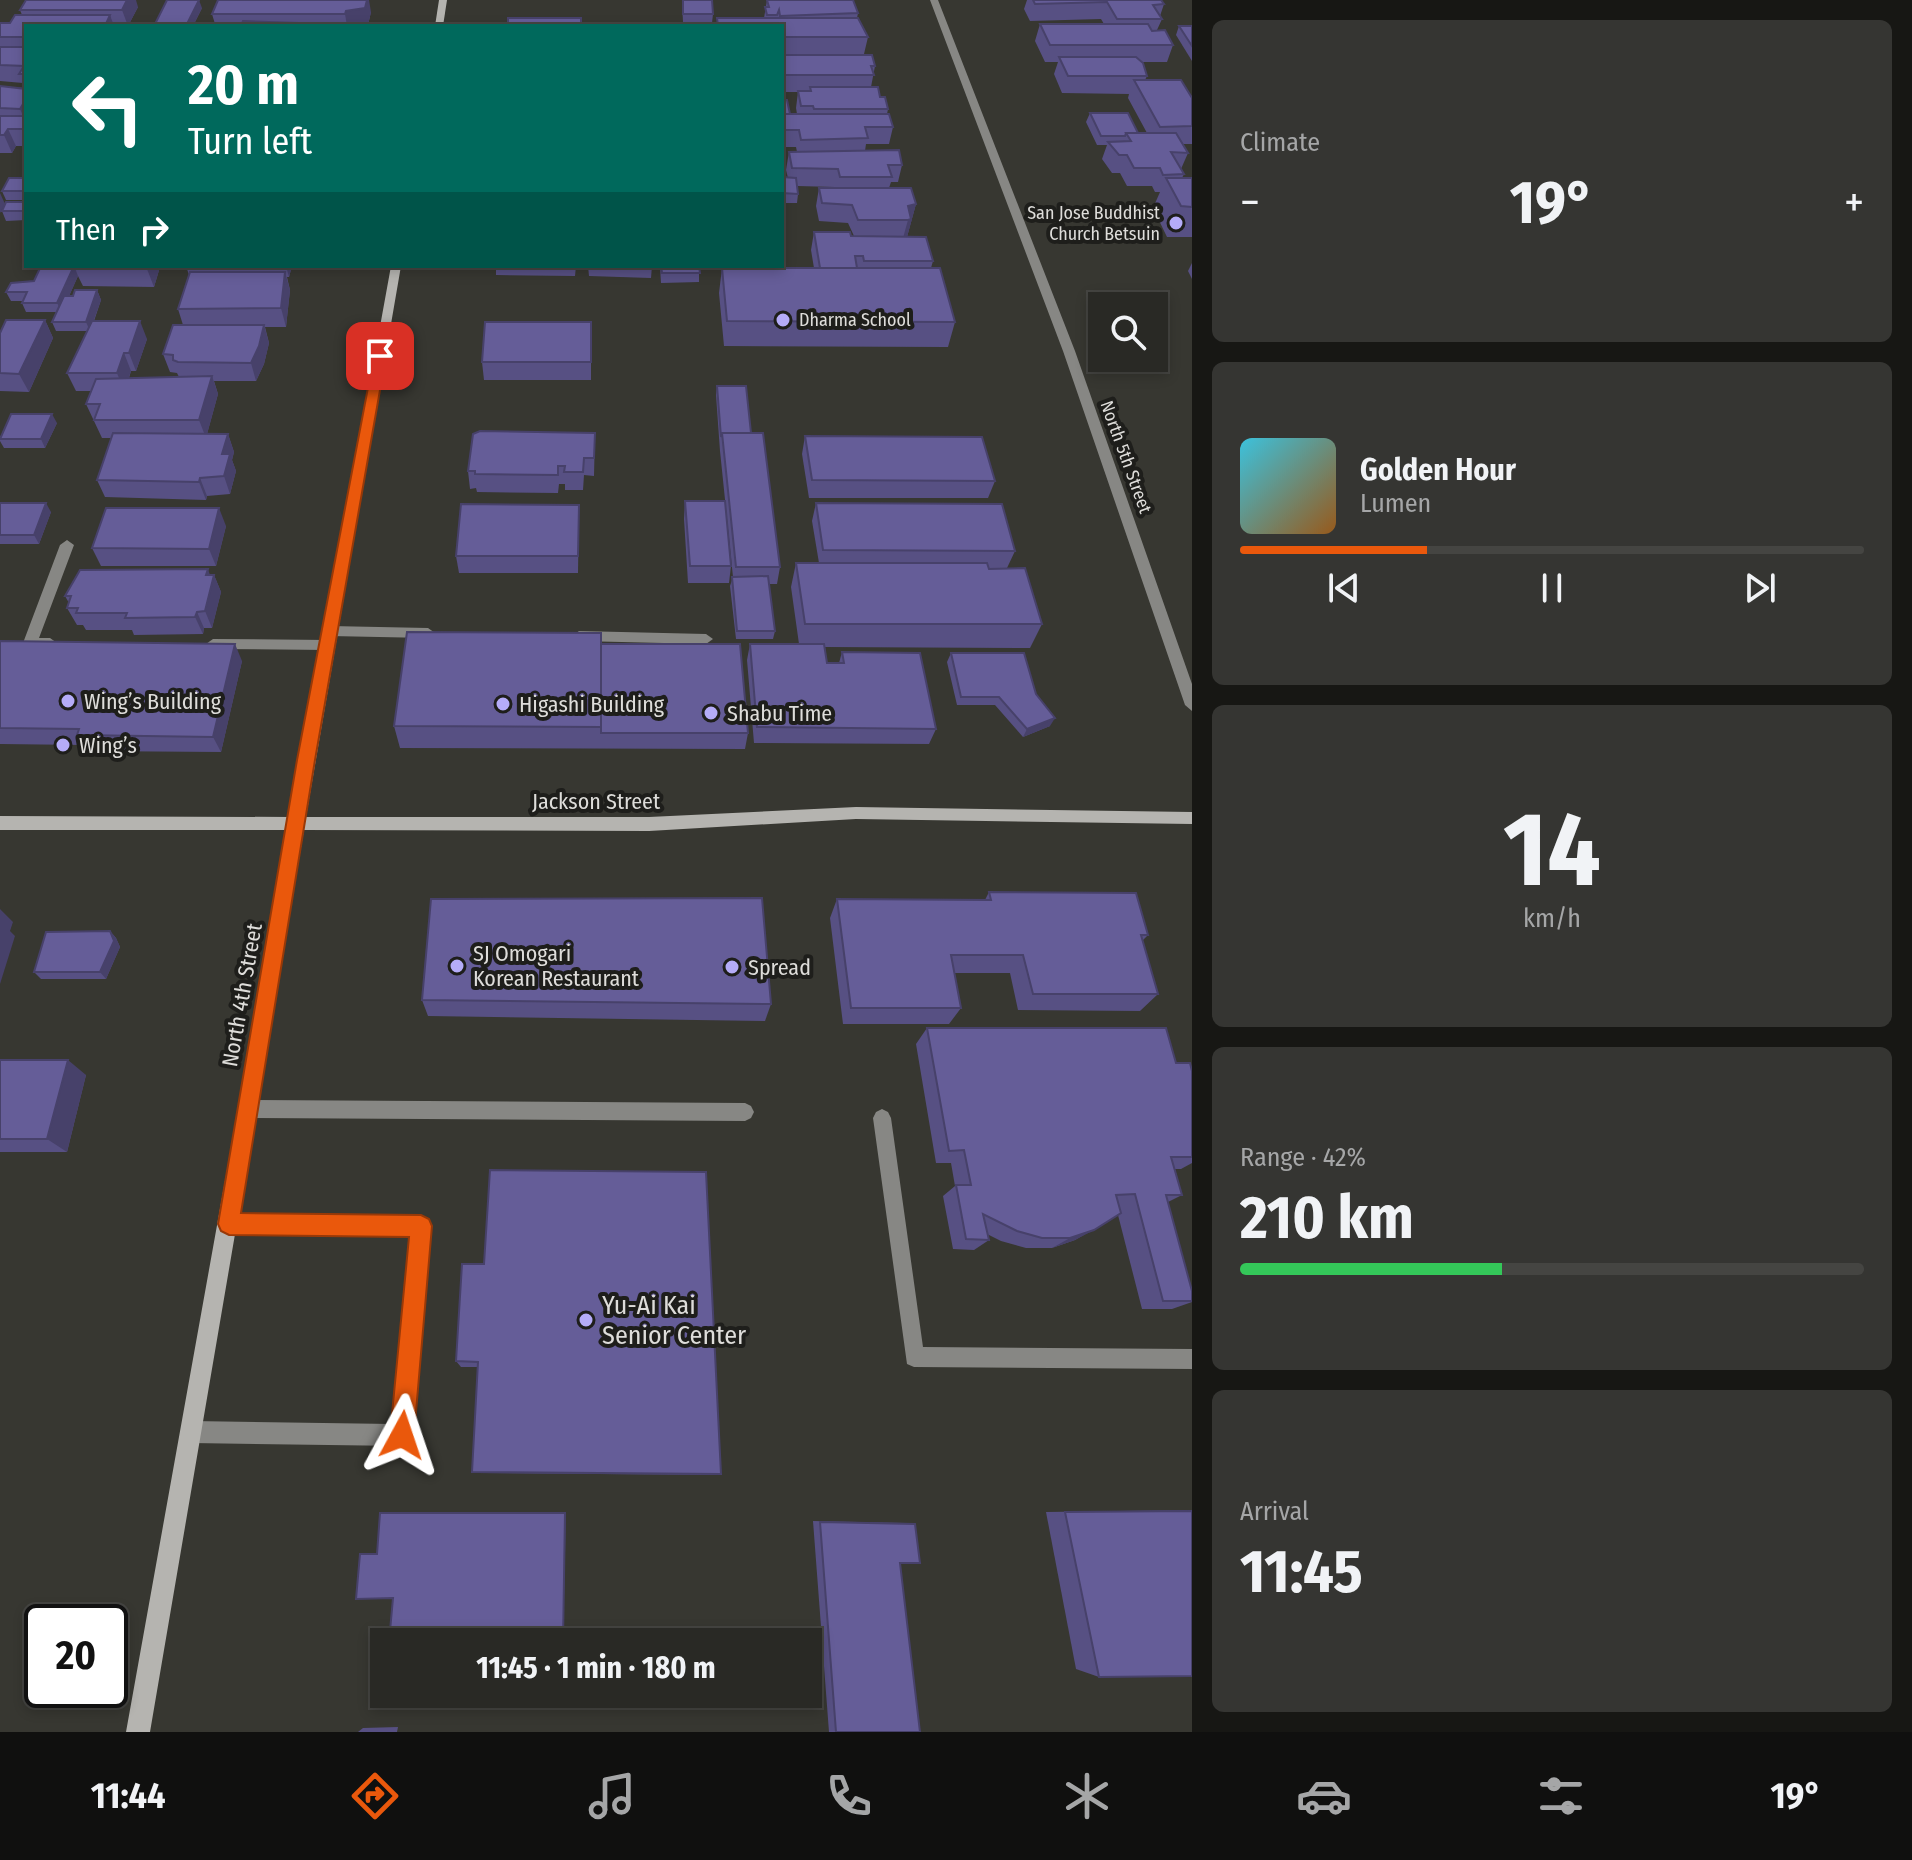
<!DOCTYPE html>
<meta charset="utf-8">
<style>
:root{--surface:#292925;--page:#353532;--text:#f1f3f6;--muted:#a5a6a7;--line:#454542;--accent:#ea580c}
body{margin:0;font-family:"Fira Sans Condensed",sans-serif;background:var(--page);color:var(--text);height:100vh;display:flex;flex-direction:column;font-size:30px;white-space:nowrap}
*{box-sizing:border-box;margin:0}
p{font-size:26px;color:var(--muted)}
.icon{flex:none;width:44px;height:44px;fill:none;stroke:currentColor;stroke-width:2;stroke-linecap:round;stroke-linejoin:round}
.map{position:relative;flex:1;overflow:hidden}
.drawer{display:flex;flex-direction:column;gap:20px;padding:20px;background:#171714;width:720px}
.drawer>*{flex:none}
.hud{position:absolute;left:24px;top:24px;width:760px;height:244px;border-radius:0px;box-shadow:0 4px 12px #0003,0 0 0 2px var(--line);background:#00695c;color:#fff;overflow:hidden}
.buttons{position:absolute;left:1088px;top:292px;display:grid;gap:16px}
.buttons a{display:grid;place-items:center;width:80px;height:80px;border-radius:0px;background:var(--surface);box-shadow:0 4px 12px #0003,0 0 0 2px var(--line);font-size:40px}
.speed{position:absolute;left:24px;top:1604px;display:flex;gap:16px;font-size:40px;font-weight:700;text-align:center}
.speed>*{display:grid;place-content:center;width:104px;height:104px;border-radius:50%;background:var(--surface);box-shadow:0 4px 12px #0003,0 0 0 2px var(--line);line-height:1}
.speed .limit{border:4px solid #111;border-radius:12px;background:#fff;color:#111}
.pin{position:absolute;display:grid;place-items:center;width:68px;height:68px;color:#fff;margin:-34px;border-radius:16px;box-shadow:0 4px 12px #0006}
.me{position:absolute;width:88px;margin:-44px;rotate:5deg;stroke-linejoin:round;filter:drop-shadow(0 0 6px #0008)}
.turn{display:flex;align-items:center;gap:28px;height:168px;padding:0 32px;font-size:36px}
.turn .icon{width:104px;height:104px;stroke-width:2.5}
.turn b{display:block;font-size:56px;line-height:68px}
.then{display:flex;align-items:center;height:76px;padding:0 32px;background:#0003;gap:16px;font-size:30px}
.big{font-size:60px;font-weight:700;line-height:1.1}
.drawer .tile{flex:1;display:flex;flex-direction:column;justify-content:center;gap:12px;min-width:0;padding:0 28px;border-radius:12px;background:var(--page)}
.drawer .dial{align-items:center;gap:0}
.dial b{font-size:104px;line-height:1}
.song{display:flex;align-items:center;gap:24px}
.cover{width:96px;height:96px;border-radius:12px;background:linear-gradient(135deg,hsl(190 70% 55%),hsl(30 70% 35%))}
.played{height:8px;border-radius:4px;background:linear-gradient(90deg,var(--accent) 30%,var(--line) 30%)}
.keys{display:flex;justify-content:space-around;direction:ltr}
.heat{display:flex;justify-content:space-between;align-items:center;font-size:44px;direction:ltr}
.charge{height:12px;border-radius:6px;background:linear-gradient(90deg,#34c759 42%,var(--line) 0)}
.trip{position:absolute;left:370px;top:1628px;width:452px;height:80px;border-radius:0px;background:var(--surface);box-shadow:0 4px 12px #0003,0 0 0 2px var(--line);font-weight:700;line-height:80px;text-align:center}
.menu{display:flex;height:128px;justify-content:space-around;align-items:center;background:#10100f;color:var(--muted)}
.menu .icon{width:56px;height:56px}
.menu .active{color:var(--accent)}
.menu b{font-size:36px;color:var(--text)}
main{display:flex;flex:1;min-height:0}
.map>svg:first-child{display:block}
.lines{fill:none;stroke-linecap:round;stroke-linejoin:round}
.lane{fill:#878784;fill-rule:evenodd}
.street{fill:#878784;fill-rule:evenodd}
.secondary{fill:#b5b4b0;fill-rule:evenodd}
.wall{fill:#575083}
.shaded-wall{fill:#47416a}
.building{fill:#655d98;stroke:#47416a;stroke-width:2}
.route{fill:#ea580c;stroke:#983908;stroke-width:2}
.poi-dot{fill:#b5acf8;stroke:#1e1e1b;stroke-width:3}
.labels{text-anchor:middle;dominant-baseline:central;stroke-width:8;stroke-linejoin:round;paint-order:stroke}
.far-poi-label{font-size:18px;fill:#deddda;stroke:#1e1e1b;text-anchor:end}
.far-street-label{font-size:18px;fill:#deddda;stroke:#1e1e1b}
.poi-label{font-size:22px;fill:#deddda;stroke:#1e1e1b;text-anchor:start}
.street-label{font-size:22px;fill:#deddda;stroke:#1e1e1b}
.near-poi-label{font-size:26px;fill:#deddda;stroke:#1e1e1b;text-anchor:start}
</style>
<main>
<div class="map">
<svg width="1192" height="1732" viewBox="0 0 1192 1732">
<rect width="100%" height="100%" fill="#373731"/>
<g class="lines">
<g class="lane">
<path d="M67 540 74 545 39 638H50L57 643 50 648 25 647 23 643 60 545Z"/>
<path d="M330 626 428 628 435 633 428 638 330 636 323 631Z"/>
<path d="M579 631 706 634 713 639 706 644 579 641 572 636Z"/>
<path d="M213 639 328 640 335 645 328 650 213 649 206 644Z"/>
<path d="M248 1100 745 1103 751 1106 754 1112 751 1118 745 1121 248 1118 242 1115 239 1109 242 1103Z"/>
<path d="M882 1109 888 1112 891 1118 923 1347 1192 1349V1369L914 1367 907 1364 873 1118 876 1112Z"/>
<path d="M229 1214 421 1216 428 1219 431 1226 413 1435 409 1442 402 1446 191 1443 184 1439 180 1432 184 1425 191 1421 392 1424 410 1236 229 1234 222 1231 219 1224 222 1217Z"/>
</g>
<path class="street" d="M930 0H938L1075 351 1192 684V711L1185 705 1063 351Z"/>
<g class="secondary">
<path d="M439 0H447L443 26H435Z"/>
<path d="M391 266H401L306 817H649L856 807 1192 812V824L856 819 649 831 304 830 150 1732H126L288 830H0V816L291 817Z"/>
</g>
</g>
<g class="wall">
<path d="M682 0 713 14 712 23H683Z"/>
<path d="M767 0H853L858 13 857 18 868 37 864 54H782V26H717V18H764Z"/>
<path d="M1027 0H1161L1164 4 1160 16 1162 19 1157 30 1173 45 1167 62H1142L1147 76 1145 80 1192 98V144H1183L1188 153 1181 169 1184 174 1182 178H1192V237H1167L1153 208 1160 192H1155L1152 186H1127L1120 173H1112L1102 159 1107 145H1097L1086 122 1090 113 1138 133H1147L1128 98 1129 94 1062 93 1054 74 1058 62H1045L1035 41 1040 24H1104L1101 19 1030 21 1024 9Z"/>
<path d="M138 7 128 26H26V115L25 116H26V146H16L12 153H0V86L25 88 23 83 0 81V23H10L22 15 20 10Z"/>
<path d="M202 8 194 24H215L212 14 371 12 368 25 359 26H156L155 24Z"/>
<path d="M1179 26H1192V61L1176 35Z"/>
<path d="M782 55 875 66 871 87 880 97 888 109 887 114 893 127 889 144H866L865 151 902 165 898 182H891L889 188 916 204 907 237 933 261 931 268 955 322 948 347 724 346 719 293 722 268H731L728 266H758L756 268H814L811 250 814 232 854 236 848 223 819 221 816 206 819 188H835V187L797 186 798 194 797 203H782V177L788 178 786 170 789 152H797L796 147H782V100L790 114H797L796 108 798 92H782Z"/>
<path d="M26 178V200H6L2 191Z"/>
<path d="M26 202V220L6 221 2 211Z"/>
<path d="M1192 263V279L1188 271Z"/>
<path d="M41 266 160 267 154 287 83 286 78 276 69 296 97 290 101 300 94 321 147 339 136 371H131L129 378 179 377 177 373 170 372 163 354 183 325 178 309 189 275 186 266H292L289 277H287L290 290 286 327H265L269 343 264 364 256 381H214L218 394 207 434H228L234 452 232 460 236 471 230 494 207 496 206 500 105 497 97 480 111 438H102L86 404 91 391H76L67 373 87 331H56L52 322 56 312H26L22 303V301H11L6 292 34 281Z"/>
<path d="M489 266H576L575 276 496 275V270H489Z"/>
<path d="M588 266H652L651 278 589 276Z"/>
<path d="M660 266H699V282L661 283Z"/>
<path d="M45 320 53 338 29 392 0 391V333Z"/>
<path d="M591 322V380H484L482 362Z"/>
<path d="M717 386 780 567 777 584H769L775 631 773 639H736L730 586 733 577 720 451 716 395Z"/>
<path d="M57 423 45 448H4L0 441V436Z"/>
<path d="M595 433 594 476 584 475 583 490H565V484H559L558 493 477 492 476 488 470 489 468 471Z"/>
<path d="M805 436 995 481 988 498H809L802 454Z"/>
<path d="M685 501 731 566 729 583H688L684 519Z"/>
<path d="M0 503 51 512 39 544H0Z"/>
<path d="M816 503 1015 551 1007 568H989L1042 624 1030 648 825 647 827 663H839L842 652 936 729 929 744 754 743 747 660 750 644H799L791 587 796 563H819L812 521Z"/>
<path d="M579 505 578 573H459L456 556Z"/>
<path d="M226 526 216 566H101L92 548Z"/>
<path d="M210 575H214L221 592 212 628H204L203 634 134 635 132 630H86L83 625H77L67 608 69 603 65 596Z"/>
<path d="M0 641 242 661 221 752 87 751 83 745 0 744Z"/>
<path d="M601 650 748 733 745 749 400 748 394 726Z"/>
<path d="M951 653 1036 694 1050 726 1023 737 995 705H957L947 662Z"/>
<path d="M989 892 1148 935 1142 941 1158 994 1140 1011 1018 1010 1010 973H954L961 1008 949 1024H843L830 918 837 899 985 900Z"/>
<path d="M110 931 116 938 120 947 106 979H41L34 972Z"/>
<path d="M422 1000 771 1004 765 1021 428 1016Z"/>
<path d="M927 1028 1176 1063 1192 1071V1163L1181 1169H1175L1182 1195 1168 1202 1192 1291V1302L1172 1309H1142L1118 1215 1075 1240 1052 1248H1026L1001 1241 987 1234 989 1240 974 1250 953 1249 943 1196 955 1186 951 1163H936L916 1044Z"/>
<path d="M0 1060 86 1075 67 1152H0Z"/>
<path d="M484 1264 721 1474 716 1475 477 1473 472 1472 478 1367H461L456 1361Z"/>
<path d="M1192 1510V1676L1099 1677 1076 1669 1046 1512Z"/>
<path d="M813 1521 906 1523 900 1563 920 1732H829Z"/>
<path d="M398 1727 397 1732H358L363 1728Z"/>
</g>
<g class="shaded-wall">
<path d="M127 0H136L138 7 128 26 122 10Z"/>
<path d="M199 0 202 8 193 26H188L187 24Z"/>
<path d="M367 0H369L371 12 368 25 347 26 345 14 346 11Z"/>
<path d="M110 15 114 26H105Z"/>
<path d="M26 99V115L24 118 20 109Z"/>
<path d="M8 129 16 146 12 153 4 135Z"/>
<path d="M0 193 5 204 0 213Z"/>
<path d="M916 204 907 237 903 238 908 220V206Z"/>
<path d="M74 266H83L75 268 78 276 62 312 57 303Z"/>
<path d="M148 266H160V267L154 287 147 269Z"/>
<path d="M286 266H292L289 277Z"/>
<path d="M285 272 290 290 286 327 281 308Z"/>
<path d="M97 290 101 300 90 331 86 322Z"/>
<path d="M45 320 53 338 29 392 19 374Z"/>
<path d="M140 321 147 339 136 371 129 353Z"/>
<path d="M264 325 269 343 264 364 256 381 251 363Z"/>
<path d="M124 353 131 371 124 391 117 373Z"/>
<path d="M212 376 218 394 206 438 199 420Z"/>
<path d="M52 414 57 423 45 448 41 439Z"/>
<path d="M228 434 234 452 232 460 236 471 230 494 224 476 222 454Z"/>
<path d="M200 478 207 496 206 500 199 482Z"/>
<path d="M46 503 51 512 39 544 34 535Z"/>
<path d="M219 508 226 526 216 566 209 549Z"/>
<path d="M208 569 212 581 214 575 221 592 212 628 205 611 206 575Z"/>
<path d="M197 612 204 628 203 634 195 617Z"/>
<path d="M235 644 242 661 221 752 213 737Z"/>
<path d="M1055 718 1050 726 1023 737 1027 729Z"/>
<path d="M0 909 13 922 10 931 15 936 0 984Z"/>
<path d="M110 931 116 938 120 947 106 979 100 972Z"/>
<path d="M68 1060 86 1075 67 1152 47 1139Z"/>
<path d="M1094 1230 1075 1240 1052 1248 1070 1238Z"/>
<path d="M565 1513H566L563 1642Z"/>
</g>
<g class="building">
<path d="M26 0H127L122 10H20Z"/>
<path d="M167 0H199L187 24H155Z"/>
<path d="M218 0H367L365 8 346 11 345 14H212Z"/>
<path d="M683 0H712L713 14H683Z"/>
<path d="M767 0H853L858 13 780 16 779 10 777 15H767L765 7H769Z"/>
<path d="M1033 0H1161L1164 4 1153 5 1162 19H1117L1107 2 1035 4Z"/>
<path d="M15 15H110L105 26H26V37H0V23H10Z"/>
<rect x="508" y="18" width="73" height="8"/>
<path d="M717 18H858L868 37H782V26H718Z"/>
<path d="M243 21 355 25 354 26H241Z"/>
<path d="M226 23 225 26H188L189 24Z"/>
<path d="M1040 24H1148L1152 31 1165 30 1173 45H1050Z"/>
<path d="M1179 26H1192V46Z"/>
<path d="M0 47H26V74H19L24 66 0 65Z"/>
<path d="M782 55H872L875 66H871L874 75H782Z"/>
<path d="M1059 57H1136L1143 63 1147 76H1068Z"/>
<path d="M1134 80H1181L1192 98V126L1160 127Z"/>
<path d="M0 86 26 89V99L20 109 0 108Z"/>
<path d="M810 87H878L880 97H885L888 109H814L813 106H801L798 91H811Z"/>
<path d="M782 100H787L790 114H782Z"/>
<path d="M1090 113H1128L1138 133H1126L1125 136H1101Z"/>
<path d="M782 114H889L893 127H865L868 138 801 140 799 130H784Z"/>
<path d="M0 116H26V129H8L4 135H0Z"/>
<path d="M1126 133H1176L1188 153 1171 152 1184 174 1163 175 1160 168H1134L1127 155H1119L1108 142 1131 141Z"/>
<path d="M899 150 902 165H888L892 177H840L838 169 792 168 789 152Z"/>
<path d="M782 177 796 178 798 194 782 193Z"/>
<path d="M9 178H26V191H2Z"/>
<path d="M1166 178H1192V207L1181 206Z"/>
<path d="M819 188H911L916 204 908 206 911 219 908 220H858L852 205 822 203Z"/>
<path d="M6 202H26V209L25 211H2Z"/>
<path d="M814 232H850L851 236 926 237 933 261H864L863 256H855L857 268H820Z"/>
<path d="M41 266H74L57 303H22L27 292H6L11 283 34 281Z"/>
<path d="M76 266H148L147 269 75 268Z"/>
<path d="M661 266H699L700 273H662Z"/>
<path d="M722 268H940L955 322 727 321Z"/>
<path d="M190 272H285L281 308 178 309Z"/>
<path d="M75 290H97L86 322H52L64 296H73Z"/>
<path d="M6 320H45L19 374 0 373V333Z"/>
<path d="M92 321H140L129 353H124L117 373H67Z"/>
<path d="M485 322H591V362H482Z"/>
<path d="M173 325H264L259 346 251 363 178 362 173 360V355L163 354Z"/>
<path d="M212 376 199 420H94L100 404H86L96 379Z"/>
<path d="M717 386H746L751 433H722L721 437Z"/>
<path d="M11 414H52L41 439H0Z"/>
<path d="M480 431 595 433 594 458H584L583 472H564L565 466H558V475L475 474V471H468L473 434Z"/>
<path d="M113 433 228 434 222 454H230L224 476 200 478 199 482 97 480Z"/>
<path d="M722 433H763L780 567H736Z"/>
<path d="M805 436 982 437 995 481 812 480Z"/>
<path d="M685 501H725L731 566H690Z"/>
<path d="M0 503H46L34 535H0Z"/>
<path d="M816 503 1002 504 1015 551 823 550Z"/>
<path d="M461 504 579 505 578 556H456Z"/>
<path d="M106 508H219L209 549 92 548Z"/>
<path d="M796 563H987L989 569 1025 568 1042 624H805Z"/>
<path d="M208 569 206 575H214L205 611 197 612 195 617 125 618 127 613H76L78 608H67L71 596H65L80 570Z"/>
<path d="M768 576 775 631H737L732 577Z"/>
<path d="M407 632 601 633V727L394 726Z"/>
<path d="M0 641 235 644 213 737 77 735 79 729 0 728Z"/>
<path d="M601 644H740L748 733H601Z"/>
<path d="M750 644H824L827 663H844L842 652 920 653 936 729 757 727Z"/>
<path d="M951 653H1024L1036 694 1055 718 1027 729 999 697H961Z"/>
<path d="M989 892 1136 893 1148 935H1141L1158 994H1033L1023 955H951L961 1008H851L837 899 991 900Z"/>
<path d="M762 898 771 1004 422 1000 431 899Z"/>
<path d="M110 931 114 941 100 972H34L46 932Z"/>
<path d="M927 1028H1166L1176 1063H1190L1192 1071V1157H1171L1182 1195H1166L1192 1291V1301H1163L1135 1194 1116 1195 1121 1213 1094 1230 1070 1238H1042L1017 1231 983 1214 989 1240 966 1239 956 1185H971L964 1150 949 1151Z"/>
<path d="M0 1060H68L47 1139H0Z"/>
<path d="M490 1170 706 1172 721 1474 472 1472 478 1362 456 1361 462 1264H484Z"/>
<path d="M1192 1511V1676L1099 1677 1065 1512Z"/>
<path d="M380 1513H565L563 1642H389L393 1598 356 1599 360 1554H377Z"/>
<path d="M820 1522 915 1524 920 1563H900L920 1732H836Z"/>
</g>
<path class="route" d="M380 352 386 356 315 760 241 1213 421 1215 429 1219 432 1226 414 1435 411 1444 402 1447 394 1444 390 1435 409 1237 229 1235 221 1231 218 1224 297 760 374 356Z"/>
<g class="poi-dot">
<circle cx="1176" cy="223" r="8"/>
<circle cx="783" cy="320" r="8"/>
<circle cx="68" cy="701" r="8"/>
<circle cx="503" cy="704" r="8"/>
<circle cx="711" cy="713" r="8"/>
<circle cx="63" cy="745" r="8"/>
<circle cx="457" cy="966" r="8"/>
<circle cx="732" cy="967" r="8"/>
<circle cx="586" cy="1320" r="8"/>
</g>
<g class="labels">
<g class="far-poi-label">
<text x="1160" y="213">San Jose Buddhist<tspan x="1160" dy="21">Church Betsuin</tspan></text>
<text x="799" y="320" text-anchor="start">Dharma School</text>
</g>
<g class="far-street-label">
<text transform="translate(1126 457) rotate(70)">North 5th Street</text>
</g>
<g class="poi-label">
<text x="84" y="701">Wing’s Building</text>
<text x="519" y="704">Higashi Building</text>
<text x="727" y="713">Shabu Time</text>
<text x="79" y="745">Wing’s</text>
<text x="473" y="953">SJ Omogari<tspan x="473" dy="25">Korean Restaurant</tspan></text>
<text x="748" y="967">Spread</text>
</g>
<g class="street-label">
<text x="596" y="801">Jackson Street</text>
<text transform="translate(242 995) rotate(-80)">North 4th Street</text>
</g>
<g class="near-poi-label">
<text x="602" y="1305">Yu-Ai Kai<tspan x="602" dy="30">Senior Center</tspan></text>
</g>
</g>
</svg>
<div class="buttons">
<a><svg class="icon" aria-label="search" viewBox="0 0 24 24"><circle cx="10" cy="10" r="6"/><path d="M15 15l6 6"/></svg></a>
</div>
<div class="speed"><div class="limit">20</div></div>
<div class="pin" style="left:380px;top:356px;background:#d93025"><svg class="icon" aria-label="arrive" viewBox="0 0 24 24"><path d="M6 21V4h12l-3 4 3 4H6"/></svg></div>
<svg class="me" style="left:402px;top:1435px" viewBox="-20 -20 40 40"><path d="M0-17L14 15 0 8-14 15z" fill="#ea580c" stroke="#fff" stroke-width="4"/></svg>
<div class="trip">11:45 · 1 min · 180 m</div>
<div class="hud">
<div class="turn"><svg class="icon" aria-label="left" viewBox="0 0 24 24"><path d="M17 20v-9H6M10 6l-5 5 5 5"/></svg><div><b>20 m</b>Turn left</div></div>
<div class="then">Then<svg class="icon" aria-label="right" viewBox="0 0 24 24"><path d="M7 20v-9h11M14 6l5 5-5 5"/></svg></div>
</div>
</div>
<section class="drawer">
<div class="tile"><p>Climate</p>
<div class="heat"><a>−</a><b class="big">19°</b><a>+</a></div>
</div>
<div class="tile">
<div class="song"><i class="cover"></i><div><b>Golden Hour</b><p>Lumen</p></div></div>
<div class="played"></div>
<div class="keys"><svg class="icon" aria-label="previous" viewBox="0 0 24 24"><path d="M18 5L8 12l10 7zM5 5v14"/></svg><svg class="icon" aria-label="pause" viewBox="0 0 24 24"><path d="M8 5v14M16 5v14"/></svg><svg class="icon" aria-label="next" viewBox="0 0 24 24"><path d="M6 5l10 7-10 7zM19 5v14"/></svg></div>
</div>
<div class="tile dial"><b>14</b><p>km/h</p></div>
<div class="tile"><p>Range · 42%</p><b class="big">210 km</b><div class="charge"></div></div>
<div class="tile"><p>Arrival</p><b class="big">11:45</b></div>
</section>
</main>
<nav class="menu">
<b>11:44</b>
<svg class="icon active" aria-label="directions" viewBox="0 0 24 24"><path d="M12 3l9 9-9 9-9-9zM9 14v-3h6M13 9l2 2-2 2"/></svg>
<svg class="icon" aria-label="music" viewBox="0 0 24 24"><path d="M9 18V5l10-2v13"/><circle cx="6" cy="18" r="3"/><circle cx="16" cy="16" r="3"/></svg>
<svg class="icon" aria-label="phone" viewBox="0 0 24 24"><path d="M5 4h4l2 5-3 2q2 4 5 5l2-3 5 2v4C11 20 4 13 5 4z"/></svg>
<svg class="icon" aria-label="climate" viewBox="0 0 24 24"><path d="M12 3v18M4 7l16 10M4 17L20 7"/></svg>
<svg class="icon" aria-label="car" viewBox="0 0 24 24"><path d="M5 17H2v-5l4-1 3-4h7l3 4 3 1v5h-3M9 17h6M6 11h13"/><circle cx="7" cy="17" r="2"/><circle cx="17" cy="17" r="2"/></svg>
<svg class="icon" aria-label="filters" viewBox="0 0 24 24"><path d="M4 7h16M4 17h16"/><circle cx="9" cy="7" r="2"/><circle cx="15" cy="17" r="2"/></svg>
<b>19°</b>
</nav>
